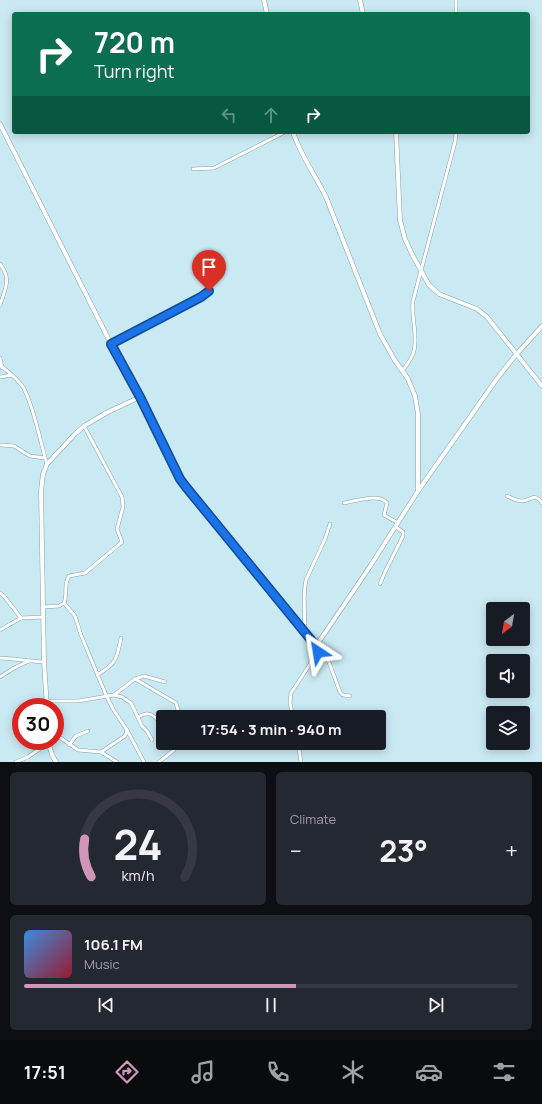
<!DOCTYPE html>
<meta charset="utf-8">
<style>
:root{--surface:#171b24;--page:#242831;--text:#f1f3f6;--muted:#9ea1a6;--line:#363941;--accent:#d095b8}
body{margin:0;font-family:Manrope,sans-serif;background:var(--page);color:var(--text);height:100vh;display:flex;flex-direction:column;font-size:15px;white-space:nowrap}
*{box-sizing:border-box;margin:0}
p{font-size:13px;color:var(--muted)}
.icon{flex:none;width:22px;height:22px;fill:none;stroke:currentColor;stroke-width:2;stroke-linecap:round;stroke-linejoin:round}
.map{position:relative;height:762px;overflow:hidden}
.side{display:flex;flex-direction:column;gap:10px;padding:10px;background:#0d0f14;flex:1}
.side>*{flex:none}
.top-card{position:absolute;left:12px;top:12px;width:518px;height:122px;border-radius:4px;box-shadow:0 2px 10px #0003;background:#0b6e4f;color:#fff;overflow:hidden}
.needle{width:26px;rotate:211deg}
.tools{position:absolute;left:486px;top:602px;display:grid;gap:8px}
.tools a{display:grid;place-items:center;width:44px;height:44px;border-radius:4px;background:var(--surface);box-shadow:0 2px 10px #0003;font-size:20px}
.speed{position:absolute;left:12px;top:698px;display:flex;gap:8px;font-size:20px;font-weight:700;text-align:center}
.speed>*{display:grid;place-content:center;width:52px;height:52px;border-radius:50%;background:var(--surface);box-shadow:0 2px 10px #0003;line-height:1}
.speed .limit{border:6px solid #d22;background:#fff;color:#111}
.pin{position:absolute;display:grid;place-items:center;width:34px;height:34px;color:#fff;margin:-41px -17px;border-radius:50% 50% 50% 0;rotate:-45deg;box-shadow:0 0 4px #0007}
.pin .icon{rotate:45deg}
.me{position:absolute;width:44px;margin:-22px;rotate:327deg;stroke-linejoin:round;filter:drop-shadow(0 0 3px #0008)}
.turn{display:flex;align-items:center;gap:14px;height:84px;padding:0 16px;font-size:18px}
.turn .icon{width:52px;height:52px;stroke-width:2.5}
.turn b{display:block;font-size:28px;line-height:34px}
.lanes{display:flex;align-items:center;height:38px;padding:0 16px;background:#0003;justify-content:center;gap:20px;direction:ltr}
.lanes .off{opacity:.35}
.big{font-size:30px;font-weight:700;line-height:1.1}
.side .card{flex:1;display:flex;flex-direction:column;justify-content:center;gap:6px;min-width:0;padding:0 14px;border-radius:6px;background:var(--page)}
.side .dial{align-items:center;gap:0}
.dial svg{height:104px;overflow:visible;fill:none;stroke:var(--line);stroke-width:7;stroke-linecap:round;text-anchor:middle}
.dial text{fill:var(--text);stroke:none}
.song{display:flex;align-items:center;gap:12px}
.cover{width:48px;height:48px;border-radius:6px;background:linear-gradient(135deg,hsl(210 70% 55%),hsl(350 70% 35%))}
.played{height:4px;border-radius:2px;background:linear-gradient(90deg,var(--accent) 55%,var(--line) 55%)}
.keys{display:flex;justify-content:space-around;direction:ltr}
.heat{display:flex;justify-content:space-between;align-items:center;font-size:22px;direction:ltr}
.side .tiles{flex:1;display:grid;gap:10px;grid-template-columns:1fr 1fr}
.card:last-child{grid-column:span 2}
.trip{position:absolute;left:156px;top:710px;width:230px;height:40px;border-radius:4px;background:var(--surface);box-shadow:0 2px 10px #0003;font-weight:700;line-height:40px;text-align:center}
.menu{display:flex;height:64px;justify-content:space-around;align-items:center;background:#090b0e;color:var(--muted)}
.menu .icon{width:28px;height:28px}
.menu .current{color:var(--accent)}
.menu b{font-size:18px;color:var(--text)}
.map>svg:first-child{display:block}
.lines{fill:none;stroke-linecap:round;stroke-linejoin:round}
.minor-casing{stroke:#84a2ab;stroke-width:4}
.tertiary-casing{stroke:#84a2ab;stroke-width:5}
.minor{stroke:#fff;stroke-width:3}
.tertiary{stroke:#fff;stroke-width:4}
.route-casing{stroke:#114b97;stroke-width:10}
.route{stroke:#1a73e8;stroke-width:7}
</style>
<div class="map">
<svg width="542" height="762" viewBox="0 0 542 762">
<rect width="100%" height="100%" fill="#c9e9f3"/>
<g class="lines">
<g class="minor-casing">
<g id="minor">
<path d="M456 14V0"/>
<path d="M193 169 214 168 285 132"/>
<path d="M0 264C12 279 5 289 0 305"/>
<path d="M111 344 201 297 209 291"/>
<path d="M0 358 2 368"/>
<path d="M0 365C8 372 17 378 23 387 34 406 40 442 47 464"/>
<path d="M402 371C407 365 412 358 414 351 418 335 411 317 413 301L455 142 456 132"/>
<path d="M0 377 12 375"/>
<path d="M0 445 14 446 30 456 45 458"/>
<path d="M507 496C512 498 517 501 522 501 533 500 534 492 542 503"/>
<path d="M344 503C354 501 380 493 387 503L384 515 398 523"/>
<path d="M380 584 385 572 403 536V532L396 527"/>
<path d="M0 593 4 596 21 618"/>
<path d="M44 607 59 606 64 603C68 594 63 585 69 576L85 573 122 542 117 529 123 507 122 497 84 426"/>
<path d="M0 630 21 618 44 617"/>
<path d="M304 632C306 615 302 597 306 580L325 539 330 524"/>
<path d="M318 650 323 651 327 657 340 692 343 695 350 696"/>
<path d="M0 658C15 659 29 661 44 662"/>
<path d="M97 675C116 664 117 659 121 638"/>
<path d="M0 677 14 668 29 661"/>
<path d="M135 679 144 676 165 682"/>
<path d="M114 695 122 697 131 703 142 726 147 731 152 740"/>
<path d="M47 701H78L114 695 135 679 176 703 180 717"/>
<path d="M138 717C146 713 150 712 157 719L162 716"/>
<path d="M293 717 290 703 291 693 316 655 318 650 316 646"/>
<path d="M127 730 144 762"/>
<path d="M55 734 78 750 101 752 125 736 127 730 113 709 106 695 81 635 75 616 64 603"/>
<path d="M298 743 301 762"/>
<path d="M69 745 76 736 88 731"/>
<path d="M101 752 117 762"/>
<path d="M16 762 28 757 48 743"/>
<path d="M159 762 174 750"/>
</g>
</g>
<g class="tertiary-casing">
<g id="tertiary">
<path d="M264 0 267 14"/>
<path d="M360 0 363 14"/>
<path d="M0 124 111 344 140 397"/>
<path d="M293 132C301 156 315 175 326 197L380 334 394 359 408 379 415 396 418 414V491"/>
<path d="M396 132 400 220 405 239 413 256 429 285 439 294 477 309 487 317 542 386"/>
<path d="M47 707 44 662 41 491 43 474 47 464 75 434 84 426 106 413 140 397 180 479 186 487 316 646 369 568 418 491 496 380 514 357 542 326"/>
<path d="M48 741 52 755 56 762"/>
</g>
</g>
<use href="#minor" class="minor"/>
<use href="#tertiary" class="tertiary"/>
</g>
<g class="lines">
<g class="route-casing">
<path id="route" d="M209 291 201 297 111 344 140 397 180 479 186 487 316 646 318 650V652"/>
</g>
<use href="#route" class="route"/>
</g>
</svg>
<div class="tools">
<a><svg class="needle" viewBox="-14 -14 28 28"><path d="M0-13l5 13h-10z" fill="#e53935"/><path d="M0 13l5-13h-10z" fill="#9ea1a6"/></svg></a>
<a><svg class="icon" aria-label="sound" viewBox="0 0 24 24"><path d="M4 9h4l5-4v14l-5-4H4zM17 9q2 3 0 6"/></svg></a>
<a><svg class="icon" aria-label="layers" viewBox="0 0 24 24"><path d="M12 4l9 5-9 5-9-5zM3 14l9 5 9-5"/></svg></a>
</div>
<div class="speed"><div class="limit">30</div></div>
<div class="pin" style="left:209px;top:291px;background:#d93025"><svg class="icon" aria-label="arrive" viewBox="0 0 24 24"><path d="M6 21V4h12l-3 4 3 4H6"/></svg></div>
<svg class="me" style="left:318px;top:652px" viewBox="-20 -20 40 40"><path d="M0-17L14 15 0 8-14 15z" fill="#1a73e8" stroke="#fff" stroke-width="4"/></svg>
<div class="trip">17:54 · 3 min · 940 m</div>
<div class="top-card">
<div class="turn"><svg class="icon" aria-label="right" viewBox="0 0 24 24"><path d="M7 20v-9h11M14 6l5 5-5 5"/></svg><div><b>720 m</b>Turn right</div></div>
<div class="lanes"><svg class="icon off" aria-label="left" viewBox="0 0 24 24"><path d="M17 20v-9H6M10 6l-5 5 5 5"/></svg><svg class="icon off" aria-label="ahead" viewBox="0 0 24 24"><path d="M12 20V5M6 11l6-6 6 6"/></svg><svg class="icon" aria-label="right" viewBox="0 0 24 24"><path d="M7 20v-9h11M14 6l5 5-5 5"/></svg></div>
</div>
</div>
<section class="side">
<div class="tiles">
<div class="card dial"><svg viewBox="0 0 100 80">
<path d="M14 69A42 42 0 1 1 86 69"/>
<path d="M14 69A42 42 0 0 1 9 40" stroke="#d095b8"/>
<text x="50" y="56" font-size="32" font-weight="700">24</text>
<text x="50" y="72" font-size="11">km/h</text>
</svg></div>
<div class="card"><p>Climate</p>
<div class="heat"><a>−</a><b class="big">23°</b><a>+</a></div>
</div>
<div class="card">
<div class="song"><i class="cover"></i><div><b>106.1 FM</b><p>Music</p></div></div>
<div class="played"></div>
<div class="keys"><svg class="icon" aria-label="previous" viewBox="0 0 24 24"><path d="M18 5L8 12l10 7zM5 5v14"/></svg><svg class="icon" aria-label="pause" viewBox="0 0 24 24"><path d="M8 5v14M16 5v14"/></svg><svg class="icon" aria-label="next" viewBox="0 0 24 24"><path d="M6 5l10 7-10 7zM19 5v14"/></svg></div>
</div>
</div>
</section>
<nav class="menu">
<b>17:51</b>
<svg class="icon current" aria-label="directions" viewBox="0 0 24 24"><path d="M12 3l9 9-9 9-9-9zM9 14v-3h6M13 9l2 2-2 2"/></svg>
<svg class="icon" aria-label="music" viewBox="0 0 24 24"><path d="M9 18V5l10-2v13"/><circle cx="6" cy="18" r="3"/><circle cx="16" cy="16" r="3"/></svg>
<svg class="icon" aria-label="phone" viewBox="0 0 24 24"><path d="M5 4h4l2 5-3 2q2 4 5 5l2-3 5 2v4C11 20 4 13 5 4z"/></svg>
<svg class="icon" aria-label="climate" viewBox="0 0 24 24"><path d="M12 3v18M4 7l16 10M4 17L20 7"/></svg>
<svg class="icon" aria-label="car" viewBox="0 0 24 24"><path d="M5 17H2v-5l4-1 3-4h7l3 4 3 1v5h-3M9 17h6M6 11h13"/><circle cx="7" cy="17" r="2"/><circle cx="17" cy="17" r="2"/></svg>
<svg class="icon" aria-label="filters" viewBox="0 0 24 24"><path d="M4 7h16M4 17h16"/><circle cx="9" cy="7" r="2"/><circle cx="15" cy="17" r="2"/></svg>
</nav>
